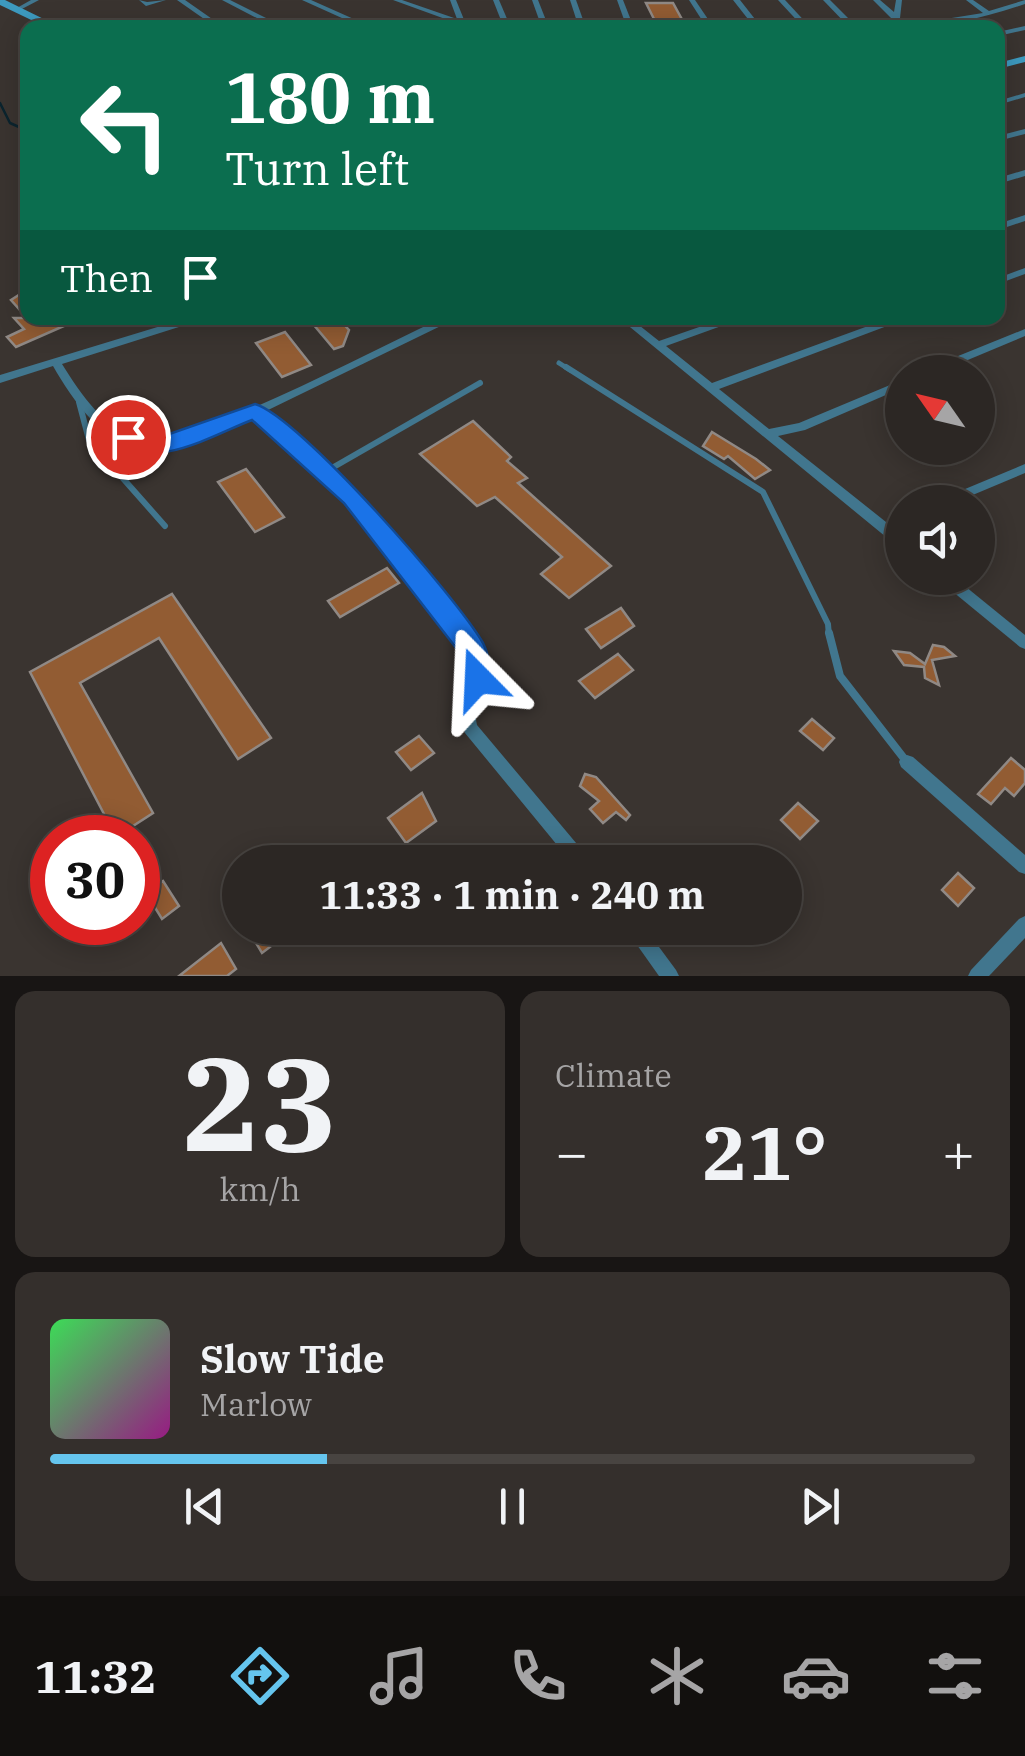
<!DOCTYPE html>
<meta charset="utf-8">
<style>
:root{--surface:#2c2724;--page:#342f2c;--text:#f1f3f6;--muted:#a6a5a6;--line:#484441;--accent:#65c5ee}
body{margin:0;font-family:"IBM Plex Serif",serif;background:var(--page);color:var(--text);height:100vh;display:flex;flex-direction:column;font-size:38px;white-space:nowrap}
*{box-sizing:border-box;margin:0}
p{font-size:32px;color:var(--muted)}
.icon{flex:none;width:55px;height:55px;fill:none;stroke:currentColor;stroke-width:2;stroke-linecap:round;stroke-linejoin:round}
.map{position:relative;height:976px;overflow:hidden}
.details{display:flex;flex-direction:column;gap:15px;padding:15px;background:#181514;flex:1}
.details>*{flex:none}
.top-card{position:absolute;left:20px;top:20px;width:985px;height:305px;border-radius:20px;box-shadow:0 5px 25px #0003,0 0 0 2px var(--line);background:#0b6e4f;color:#fff;overflow:hidden}
.needle{width:65px;rotate:304deg}
.buttons{position:absolute;left:885px;top:355px;display:grid;gap:20px}
.buttons a{display:grid;place-items:center;width:110px;height:110px;border-radius:50%;background:var(--surface);box-shadow:0 5px 25px #0003,0 0 0 2px var(--line);font-size:50px}
.speed{position:absolute;left:30px;top:815px;display:flex;gap:20px;font-size:50px;font-weight:700;text-align:center}
.speed>*{display:grid;place-content:center;width:130px;height:130px;border-radius:50%;background:var(--surface);box-shadow:0 5px 25px #0003,0 0 0 2px var(--line);line-height:1}
.speed .limit{border:15px solid #d22;background:#fff;color:#111}
.pin{position:absolute;display:grid;place-items:center;width:85px;height:85px;color:#fff;margin:-42px;border:5px solid #fff;border-radius:50%;box-shadow:0 2px 10px #0007}
.me{position:absolute;width:110px;margin:-55px;rotate:339deg;stroke-linejoin:round;filter:drop-shadow(0 0 8px #0008)}
.turn{display:flex;align-items:center;gap:35px;height:210px;padding:0 40px;font-size:45px}
.turn .icon{width:130px;height:130px;stroke-width:2.5}
.turn b{display:block;font-size:70px;line-height:85px}
.then{display:flex;align-items:center;height:95px;padding:0 40px;background:#0003;gap:20px;font-size:38px}
.big{font-size:75px;font-weight:700;line-height:1.1}
.details .tile{flex:1;display:flex;flex-direction:column;justify-content:center;gap:15px;min-width:0;padding:0 35px;border-radius:20px;background:var(--page)}
.details .dial{align-items:center;gap:0}
.dial b{font-size:130px;line-height:1}
.song{display:flex;align-items:center;gap:30px}
.cover{width:120px;height:120px;border-radius:15px;background:linear-gradient(135deg,hsl(130 70% 55%),hsl(310 70% 35%))}
.played{height:10px;border-radius:5px;background:linear-gradient(90deg,var(--accent) 30%,var(--line) 30%)}
.keys{display:flex;justify-content:space-around;direction:ltr}
.heat{display:flex;justify-content:space-between;align-items:center;font-size:55px;direction:ltr}
.details .tiles{flex:1;display:grid;gap:15px;grid-template-columns:1fr 1fr}
.tile:last-child{grid-column:span 2}
.trip{position:absolute;left:222px;top:845px;width:580px;height:100px;border-radius:50px;background:var(--surface);box-shadow:0 5px 25px #0003,0 0 0 2px var(--line);font-weight:700;line-height:100px;text-align:center}
.tab-bar{display:flex;height:160px;justify-content:space-around;align-items:center;background:#12100e;color:var(--muted)}
.tab-bar .icon{width:70px;height:70px}
.tab-bar .on{color:var(--accent)}
.tab-bar b{font-size:45px;color:var(--text)}
.map>svg:first-child{display:block}
.lines{fill:none;stroke-linecap:round;stroke-linejoin:round}
.stream{stroke:#0b242e;stroke-width:2.5}
.building{fill:#925c33;stroke:#908985;stroke-width:2.5}
.lane-far2{stroke:#41768e;stroke-width:5}
.lane-far1{stroke:#41768e;stroke-width:6}
.lane{stroke:#41768e;stroke-width:8}
.street{fill:#41768e;fill-rule:evenodd}
.secondary{fill:#3d9abf;fill-rule:evenodd}
.route{fill:#1a73e8;stroke:#114b97;stroke-width:2.5}
</style>
<div class="map">
<svg width="1025" height="976" viewBox="0 0 1025 976">
<rect width="100%" height="100%" fill="#3a3430"/>
<g class="lines">
<path class="stream" d="M0 103 10 123 28 131"/>
</g>
<g class="building">
<path d="M646 3H673L685 25 658 27Z"/>
<path d="M28 289V318H82L16 347 7 337 24 329 14 318H27L11 300Z"/>
<path d="M308 318H338L349 330 343 346 334 349Z"/>
<path d="M285 332 311 365 282 377 256 343Z"/>
<path d="M473 421 511 457 507 461 527 478 518 483 611 566 569 598 541 574 562 557 495 497 477 506 420 454Z"/>
<path d="M712 432 756 459 770 470 755 479 728 456 724 459 703 446Z"/>
<path d="M246 469 284 517 255 532 218 482Z"/>
<path d="M387 568 399 583 340 617 328 601Z"/>
<path d="M172 594 271 738 238 759 159 638 80 683 153 813 116 837 30 672Z"/>
<path d="M621 608 634 626 601 648 586 629Z"/>
<path d="M933 645 944 647 955 656 932 660 939 685 925 678 924 667 904 665 894 651 910 653 925 664Z"/>
<path d="M618 654 633 670 595 698 579 681Z"/>
<path d="M812 719 834 738 823 750 800 731Z"/>
<path d="M419 736 434 753 411 770 396 752Z"/>
<path d="M1011 758 1025 770V783L1014 796 1005 788 991 804 978 794Z"/>
<path d="M585 774 596 777 630 815 626 820 616 812 603 823 590 809 599 801 580 786Z"/>
<path d="M422 793 436 821 406 843 388 818Z"/>
<path d="M798 803 818 821 800 839 781 820Z"/>
<path d="M958 873 974 888 958 906 942 890Z"/>
<path d="M163 881 179 906 162 919 146 893Z"/>
<path d="M247 928H295L262 953Z"/>
<path d="M221 943 236 969 227 976H179Z"/>
</g>
<g class="lines">
<path class="lane-far2" d="M559 363 570 370"/>
<g class="lane-far1">
<path d="M566 367 763 492 828 624 829 636"/>
<path d="M79 402 89 440 165 526"/>
<path d="M325 472 480 383"/>
</g>
<path class="lane" d="M829 633 840 676 906 761"/>
<g class="street">
<path d="M31 0H39L20 10 15 9Z"/>
<path d="M139 0 147 2 166 0 146 6Z"/>
<path d="M177 0H185L225 28H217Z"/>
<path d="M222 0H230L286 28H276Z"/>
<path d="M302 0H311L374 28H364Z"/>
<path d="M393 0H402L457 19 450 0H456L465 22 479 28H460L459 24Z"/>
<path d="M493 0H499L511 28H504Z"/>
<path d="M532 0H538L549 28H542Z"/>
<path d="M570 0H576L586 28H579Z"/>
<path d="M617 0H623L634 28H627Z"/>
<path d="M689 0H695L714 28H707Z"/>
<path d="M733 0H740L762 28H755Z"/>
<path d="M778 0H785L811 28H804Z"/>
<path d="M823 0H830L858 28H850Z"/>
<path d="M873 0H880L894 12 896 0H902L900 18 908 25 983 13 966 0H973L989 11 1025 0V4C985 17 944 28 901 28Z"/>
<path d="M1025 26V30L998 36V32Z"/>
<path d="M1025 93V97L998 105V101Z"/>
<path d="M1025 129V134L998 141V136Z"/>
<path d="M1025 170V176L998 184V178Z"/>
<path d="M1025 215V221L998 230V224Z"/>
<path d="M1025 268V274L998 284V278Z"/>
<path d="M187 318H202L201 320 62 364C80 393 107 434 145 440 171 444 202 429 226 419 299 390 370 352 442 318H454L453 320 264 412 356 494 478 646C491 680 470 694 477 725L587 856 589 862H571L465 733C452 701 474 684 466 652L348 500 254 417C224 429 183 450 150 449 105 448 73 401 53 366L0 383V375Z"/>
<path d="M619 318H630L659 341 725 318H739L738 320 666 346 712 383 890 318H904L903 320 719 389 769 429 799 423 902 380V388L805 430 778 436 886 522 902 516V526L895 529 902 535V547L897 546Z"/>
<path d="M1025 329V336L939 372H924L926 369Z"/>
<path d="M1025 464V473L956 502H939L941 499Z"/>
<path d="M939 578H955L1025 635V649L1020 647 941 582Z"/>
<path d="M907 755 913 757 1025 855V874L1019 872 901 767 899 762 901 757Z"/>
<path d="M1025 916V938L989 976H968L971 970 1019 919Z"/>
<path d="M625 928H645L676 970 679 976H659Z"/>
</g>
<g class="secondary">
<path d="M0 0H5L62 28H48L0 5Z"/>
<path d="M1025 56V62L998 69V63Z"/>
</g>
</g>
<path class="route" d="M255 404C300 417 457 598 483 643 489 655 493 676 488 688H469L460 653 344 503 252 420C217 433 147 476 117 437L128 430 161 437Z"/>
</svg>
<div class="buttons">
<a><svg class="needle" viewBox="-14 -14 28 28"><path d="M0-13l5 13h-10z" fill="#e53935"/><path d="M0 13l5-13h-10z" fill="#a6a5a6"/></svg></a>
<a><svg class="icon" aria-label="sound" viewBox="0 0 24 24"><path d="M4 9h4l5-4v14l-5-4H4zM17 9q2 3 0 6"/></svg></a>
</div>
<div class="speed"><div class="limit">30</div></div>
<div class="pin" style="left:128px;top:437px;background:#d93025"><svg class="icon" aria-label="arrive" viewBox="0 0 24 24"><path d="M6 21V4h12l-3 4 3 4H6"/></svg></div>
<svg class="me" style="left:478px;top:679px" viewBox="-20 -20 40 40"><path d="M0-17L14 15 0 8-14 15z" fill="#1a73e8" stroke="#fff" stroke-width="4"/></svg>
<div class="trip">11:33 · 1 min · 240 m</div>
<div class="top-card">
<div class="turn"><svg class="icon" aria-label="left" viewBox="0 0 24 24"><path d="M17 20v-9H6M10 6l-5 5 5 5"/></svg><div><b>180 m</b>Turn left</div></div>
<div class="then">Then<svg class="icon" aria-label="arrive" viewBox="0 0 24 24"><path d="M6 21V4h12l-3 4 3 4H6"/></svg></div>
</div>
</div>
<section class="details">
<div class="tiles">
<div class="tile dial"><b>23</b><p>km/h</p></div>
<div class="tile"><p>Climate</p>
<div class="heat"><a>−</a><b class="big">21°</b><a>+</a></div>
</div>
<div class="tile">
<div class="song"><i class="cover"></i><div><b>Slow Tide</b><p>Marlow</p></div></div>
<div class="played"></div>
<div class="keys"><svg class="icon" aria-label="previous" viewBox="0 0 24 24"><path d="M18 5L8 12l10 7zM5 5v14"/></svg><svg class="icon" aria-label="pause" viewBox="0 0 24 24"><path d="M8 5v14M16 5v14"/></svg><svg class="icon" aria-label="next" viewBox="0 0 24 24"><path d="M6 5l10 7-10 7zM19 5v14"/></svg></div>
</div>
</div>
</section>
<nav class="tab-bar">
<b>11:32</b>
<svg class="icon on" aria-label="directions" viewBox="0 0 24 24"><path d="M12 3l9 9-9 9-9-9zM9 14v-3h6M13 9l2 2-2 2"/></svg>
<svg class="icon" aria-label="music" viewBox="0 0 24 24"><path d="M9 18V5l10-2v13"/><circle cx="6" cy="18" r="3"/><circle cx="16" cy="16" r="3"/></svg>
<svg class="icon" aria-label="phone" viewBox="0 0 24 24"><path d="M5 4h4l2 5-3 2q2 4 5 5l2-3 5 2v4C11 20 4 13 5 4z"/></svg>
<svg class="icon" aria-label="climate" viewBox="0 0 24 24"><path d="M12 3v18M4 7l16 10M4 17L20 7"/></svg>
<svg class="icon" aria-label="car" viewBox="0 0 24 24"><path d="M5 17H2v-5l4-1 3-4h7l3 4 3 1v5h-3M9 17h6M6 11h13"/><circle cx="7" cy="17" r="2"/><circle cx="17" cy="17" r="2"/></svg>
<svg class="icon" aria-label="filters" viewBox="0 0 24 24"><path d="M4 7h16M4 17h16"/><circle cx="9" cy="7" r="2"/><circle cx="15" cy="17" r="2"/></svg>
</nav>
